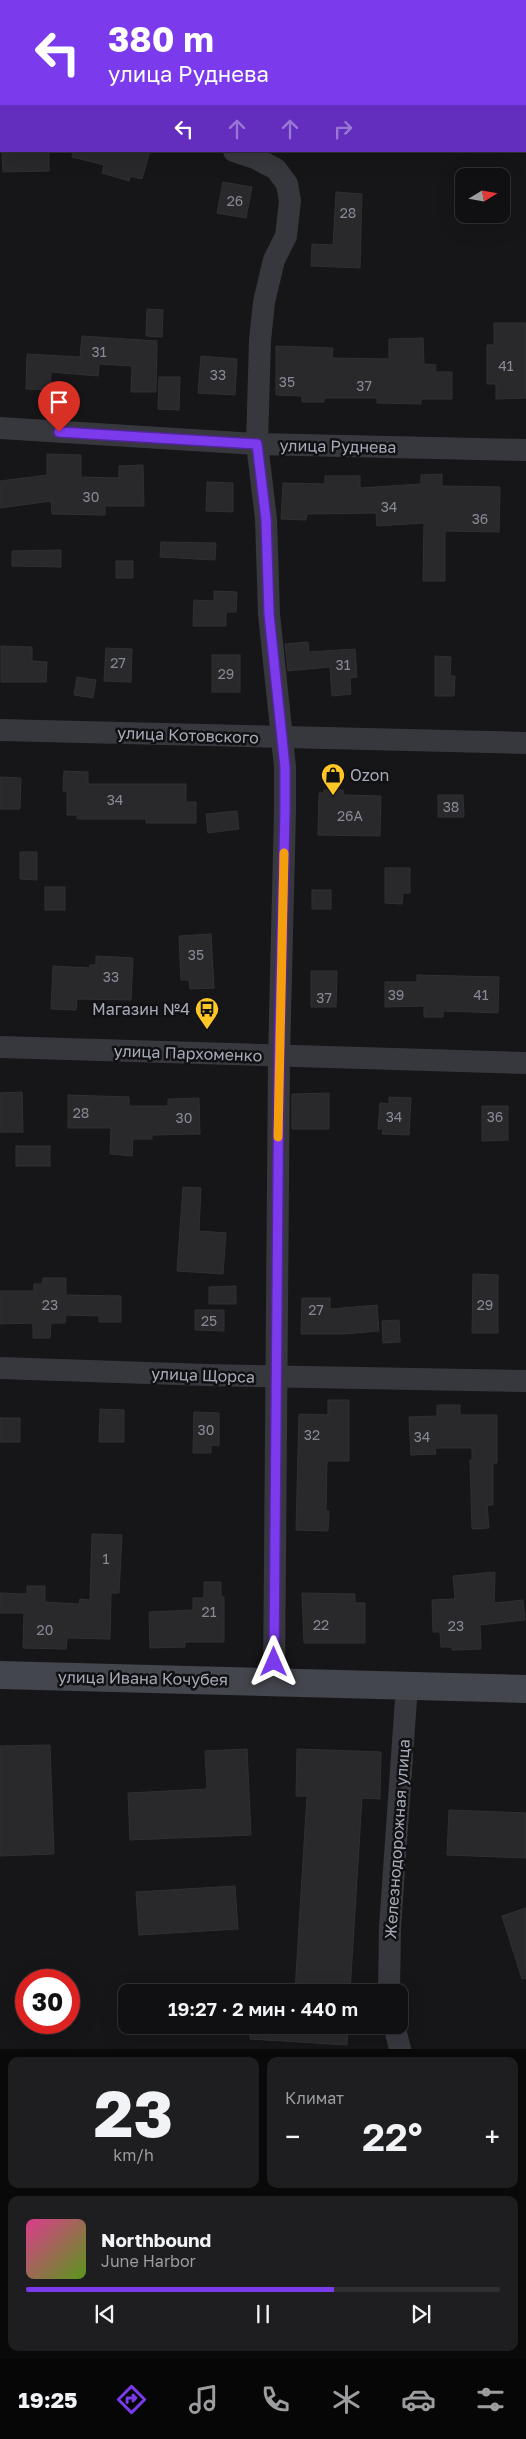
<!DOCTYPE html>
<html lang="ru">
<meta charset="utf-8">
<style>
:root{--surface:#101012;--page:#1e1e20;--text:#f1f3f6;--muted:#9c9d9f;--line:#303032;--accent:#7c3aed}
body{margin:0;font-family:"Golos Text",sans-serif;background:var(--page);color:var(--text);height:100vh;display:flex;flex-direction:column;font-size:19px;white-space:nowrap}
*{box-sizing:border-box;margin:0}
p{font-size:16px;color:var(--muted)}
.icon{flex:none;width:28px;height:28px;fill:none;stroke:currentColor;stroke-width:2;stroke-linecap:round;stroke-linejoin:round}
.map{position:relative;height:2049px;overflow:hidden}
.side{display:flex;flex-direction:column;gap:8px;padding:8px;background:#09090a;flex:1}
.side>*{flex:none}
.banner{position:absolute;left:0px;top:0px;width:526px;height:152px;box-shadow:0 5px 20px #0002,0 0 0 1px var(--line);background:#7c3aed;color:#fff;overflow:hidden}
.needle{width:32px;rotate:79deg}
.fabs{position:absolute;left:455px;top:168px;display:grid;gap:10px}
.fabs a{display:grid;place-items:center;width:55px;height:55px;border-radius:10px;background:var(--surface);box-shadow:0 5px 20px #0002,0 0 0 1px var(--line);font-size:25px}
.speed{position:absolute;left:15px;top:1969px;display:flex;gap:10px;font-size:25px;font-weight:700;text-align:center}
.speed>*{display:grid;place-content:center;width:65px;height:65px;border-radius:50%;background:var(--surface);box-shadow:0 5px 20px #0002,0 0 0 1px var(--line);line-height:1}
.speed .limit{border:8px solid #d22;background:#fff;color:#111}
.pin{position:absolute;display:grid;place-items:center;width:42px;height:42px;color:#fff;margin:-51px -21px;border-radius:50% 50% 50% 0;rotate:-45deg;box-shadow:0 0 5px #0007}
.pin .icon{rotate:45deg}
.me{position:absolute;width:55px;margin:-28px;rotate:0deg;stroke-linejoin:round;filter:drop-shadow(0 0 4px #0008)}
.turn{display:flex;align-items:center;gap:18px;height:105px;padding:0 25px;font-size:22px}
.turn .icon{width:65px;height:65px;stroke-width:2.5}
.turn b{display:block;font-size:35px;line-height:42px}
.lanes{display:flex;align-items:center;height:48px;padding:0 25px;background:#0003;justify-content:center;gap:25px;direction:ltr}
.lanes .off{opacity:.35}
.big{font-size:38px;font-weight:600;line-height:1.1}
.side .widget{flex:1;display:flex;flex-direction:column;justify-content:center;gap:8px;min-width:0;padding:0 18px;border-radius:10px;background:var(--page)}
.side .dial{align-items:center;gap:0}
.dial b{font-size:65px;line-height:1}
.song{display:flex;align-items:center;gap:15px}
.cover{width:60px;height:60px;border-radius:8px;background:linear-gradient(135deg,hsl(330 70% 55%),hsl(90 70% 35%))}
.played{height:5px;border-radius:2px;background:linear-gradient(90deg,var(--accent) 65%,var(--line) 65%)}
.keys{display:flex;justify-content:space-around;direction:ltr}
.heat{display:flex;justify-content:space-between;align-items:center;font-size:28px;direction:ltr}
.side .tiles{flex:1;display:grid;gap:8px;grid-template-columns:1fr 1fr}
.widget:last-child{grid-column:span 2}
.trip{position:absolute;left:118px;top:1984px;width:290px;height:50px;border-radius:10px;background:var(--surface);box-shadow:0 5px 20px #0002,0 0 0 1px var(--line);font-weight:600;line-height:50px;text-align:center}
.dock{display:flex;height:80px;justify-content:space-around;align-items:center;background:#060607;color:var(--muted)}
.dock .icon{width:35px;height:35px}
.dock .current{color:var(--accent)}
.dock b{font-size:22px;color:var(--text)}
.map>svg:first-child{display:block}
.green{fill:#1b241d}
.building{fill:#29292c;stroke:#303034}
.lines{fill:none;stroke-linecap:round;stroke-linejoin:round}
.street{stroke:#37373e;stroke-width:22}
.secondary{stroke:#44464e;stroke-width:28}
.route-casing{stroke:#51269a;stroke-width:12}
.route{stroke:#7c3aed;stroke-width:9}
.slow{stroke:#f59e0b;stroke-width:9}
.labels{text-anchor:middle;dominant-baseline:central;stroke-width:5;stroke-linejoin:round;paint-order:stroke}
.number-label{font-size:14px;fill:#878a95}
.street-label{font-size:16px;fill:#a7abb9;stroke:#111113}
.poi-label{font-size:16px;fill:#a7abb9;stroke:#111113;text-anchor:start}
</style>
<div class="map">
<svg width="526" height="2049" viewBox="0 0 526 2049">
<rect width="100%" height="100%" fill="#161618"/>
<path class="green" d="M0 0H156L158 1H1V55Z"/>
<g class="building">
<path d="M2 151H49V171L3 172Z"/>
<path d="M73 151H150L142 179 130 176 129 181 102 173 104 165 72 157Z"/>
<path d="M223 182 252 187 246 218 217 213Z"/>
<path d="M336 192 362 194 360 268 311 266 312 244 333 245Z"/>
<path d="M147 309 163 310 162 337 146 336Z"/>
<path d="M494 323H526V398L496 399V384H487V345H494Z"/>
<path d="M82 336 157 341 156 392H131L132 366 99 364 98 376 51 372 50 390 26 389 27 354 80 357Z"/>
<path d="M423 338 424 364 436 365 435 372H452V399H421V404L377 403V398H324V402H302V396L276 395V346L333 348 332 358 389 359V339Z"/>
<path d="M201 356 237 359 235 395 198 393Z"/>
<path d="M159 377H180L179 410 158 409Z"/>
<path d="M47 454 81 455V477L119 478V466L143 465 144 506H105V515L52 514 51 501 0 508V481L47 475Z"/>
<path d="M442 474V486L500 487 499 532 445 531V581H423L424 523 377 526 376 513 307 514 306 520 281 519 283 483 325 484V476H360V488L421 484V475Z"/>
<path d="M207 482 233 483V512L206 511Z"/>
<path d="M161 542 216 543 215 560 160 557Z"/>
<path d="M61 550V567L12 566V551Z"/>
<rect x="116" y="561" width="17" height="17"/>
<path d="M214 591 237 592 236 612H226V626H193L194 600 214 601Z"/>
<path d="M308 642 309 652 355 649 357 677 350 678 351 694 332 696 330 667 288 671 285 644Z"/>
<path d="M1 646 32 647V661L47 662 46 682H1Z"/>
<path d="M106 648 132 649 131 682 104 681Z"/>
<rect x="212" y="655" width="28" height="37"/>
<path d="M435 656 451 657 450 676H455L454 696H435Z"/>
<path d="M77 677 96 680 93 698 74 695Z"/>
<path d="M64 771 88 772V784H186V802H196V823H146V819H77V815H67V791H63Z"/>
<path d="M0 777 21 778 20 809H0Z"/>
<path d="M324 790H343L344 795 381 796 380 836 318 835 319 793H324Z"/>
<path d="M438 795H463L464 817H438Z"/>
<path d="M237 811 239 829 208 833 206 814Z"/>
<path d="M20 852H37V880L20 879Z"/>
<path d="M385 868H410V893H403L402 904 385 903Z"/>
<rect x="45" y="887" width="20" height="23"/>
<rect x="312" y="890" width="19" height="19"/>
<path d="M211 934 214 988 190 989 189 980H181L179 936Z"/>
<path d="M96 956 133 958 131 1000 77 999 76 1010 51 1009 53 966 90 968V965H96Z"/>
<path d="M311 971H337L336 1007H311Z"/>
<path d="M417 975 499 977 498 1013 443 1011V1017H424V1006L385 1007V982H417Z"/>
<path d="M22 1092 23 1132H0V1093Z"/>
<path d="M329 1093V1129H292V1094Z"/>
<path d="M68 1095 129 1097V1106H168V1099L199 1098 200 1134 152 1135V1139H133L132 1156 110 1154 111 1128H68Z"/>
<path d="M389 1097 411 1098 409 1135 382 1134 383 1129H378L380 1103 389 1104Z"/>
<path d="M482 1106H508V1140L482 1141Z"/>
<rect x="16" y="1146" width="34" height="20"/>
<path d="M183 1187 201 1188 199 1231 226 1233 223 1274 177 1271Z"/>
<path d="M473 1274 498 1275V1333H472Z"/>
<path d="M43 1278H66V1295L121 1296V1322H99V1316L66 1315 65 1323H51L50 1338H33V1323L0 1324V1291H34V1284H42Z"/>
<path d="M236 1286V1304H209V1287Z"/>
<path d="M302 1298H330V1309L377 1305 379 1331 344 1334H301Z"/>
<path d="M195 1310H224V1331L195 1330Z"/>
<path d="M399 1320 400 1342 383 1343 382 1321Z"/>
<path d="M328 1400H349V1461H327L326 1511H329L328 1531 296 1530 299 1414 328 1415Z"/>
<path d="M437 1405H460V1415H497V1463H493V1505H487L489 1528 472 1529 470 1460H472V1448H435L436 1454 411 1455 409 1417 437 1416Z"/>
<path d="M100 1409 124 1410V1442H99Z"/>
<path d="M194 1412 219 1413V1446L211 1445V1453H193Z"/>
<rect x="0" y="1418" width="20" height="24"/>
<path d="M92 1534 122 1535 119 1593H111L110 1639 67 1638 66 1649 23 1648 24 1613H0V1593L27 1594V1586H45V1602L79 1604 80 1599 90 1600Z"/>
<path d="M495 1572 494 1603 523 1600 525 1620 480 1625 481 1649 452 1650V1647H441L440 1632H433L432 1600 455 1599 453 1576Z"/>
<path d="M204 1582H221V1597H224V1642H185V1647L150 1648 149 1612 193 1610V1598H204Z"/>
<path d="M302 1593 355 1594V1603H365V1643H304Z"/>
<path d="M50 1745 54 1854 0 1856V1746Z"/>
<path d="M247 1749 251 1835 130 1840 128 1793 207 1789 205 1751Z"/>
<path d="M297 1749 381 1752 380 1799 362 1798 350 1992H295L307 1796H296Z"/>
<path d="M449 1810 526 1813V1858L447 1855Z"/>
<path d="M235 1886 238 1929 139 1935 136 1892Z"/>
<path d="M526 1908V1978L522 1979 502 1916Z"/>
<path d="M250 2025H348L347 2045 250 2039Z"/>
</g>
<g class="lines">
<g class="street">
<path d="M0 78H1"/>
<path d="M234 151 255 158 276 169 287 184 290 201 286 236 274 260 264 302 260 340 257 444 266 519 269 614 285 767V812L279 1057 274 1682"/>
<path d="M0 428 257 444 526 450"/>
<path d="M0 730 526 743"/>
<path d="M0 1047 526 1063"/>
<path d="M0 1368 207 1375 526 1381"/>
<path d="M389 1992 390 1927 407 1685"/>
<path d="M394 2025 400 2049"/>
</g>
<path class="secondary" d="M0 1675 526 1689"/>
</g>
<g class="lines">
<g class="route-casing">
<path id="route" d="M59 432 257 444 266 519 269 614 285 767V812L279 1056 274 1662"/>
</g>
<use href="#route" class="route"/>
<path class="slow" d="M278 1137 284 853"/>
</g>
<defs>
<g id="shop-pin" transform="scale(1.25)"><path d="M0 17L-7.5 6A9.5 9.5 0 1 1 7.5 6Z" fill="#ffc627" stroke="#111113"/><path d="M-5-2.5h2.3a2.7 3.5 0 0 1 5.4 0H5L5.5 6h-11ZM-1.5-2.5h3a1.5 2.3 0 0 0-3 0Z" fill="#111"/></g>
<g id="bus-pin" transform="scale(1.25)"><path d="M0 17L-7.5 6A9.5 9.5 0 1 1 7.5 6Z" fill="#ffc627" stroke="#111113"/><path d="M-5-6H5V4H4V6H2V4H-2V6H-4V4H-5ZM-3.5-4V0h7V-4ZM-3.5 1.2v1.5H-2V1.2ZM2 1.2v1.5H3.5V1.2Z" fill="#111"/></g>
</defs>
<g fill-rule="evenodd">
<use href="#shop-pin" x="333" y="775"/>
<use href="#bus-pin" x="207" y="1009"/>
</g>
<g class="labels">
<g class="number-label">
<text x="235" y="200">26</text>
<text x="348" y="212">28</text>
<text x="99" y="351">31</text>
<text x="506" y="365">41</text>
<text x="218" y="374">33</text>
<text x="287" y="381">35</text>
<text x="364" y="385">37</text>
<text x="91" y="496">30</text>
<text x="389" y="506">34</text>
<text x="480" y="518">36</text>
<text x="118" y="662">27</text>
<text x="343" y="664">31</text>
<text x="226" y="673">29</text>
<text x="115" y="799">34</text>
<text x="451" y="806">38</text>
<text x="350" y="815">26А</text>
<text x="196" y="954">35</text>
<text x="111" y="976">33</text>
<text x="396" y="994">39</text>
<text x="481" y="994">41</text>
<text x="324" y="997">37</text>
<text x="81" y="1112">28</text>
<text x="394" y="1116">34</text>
<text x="495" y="1116">36</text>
<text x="184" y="1117">30</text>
<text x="50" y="1304">23</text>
<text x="485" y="1304">29</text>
<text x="316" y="1309">27</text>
<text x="209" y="1320">25</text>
<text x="206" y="1429">30</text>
<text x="312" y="1434">32</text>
<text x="422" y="1436">34</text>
<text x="106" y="1558">1</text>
<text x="209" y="1611">21</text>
<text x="321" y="1624">22</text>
<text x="456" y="1625">23</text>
<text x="45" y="1629">20</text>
</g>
<g class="street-label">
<text transform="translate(338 446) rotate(1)">улица Руднева</text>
<text transform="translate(188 735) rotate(2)">улица Котовского</text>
<text transform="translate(188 1053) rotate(2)">улица Пархоменко</text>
<text transform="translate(203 1375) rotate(2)">улица Щорса</text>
<text transform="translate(143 1678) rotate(1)">улица Ивана Кочубея</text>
<text transform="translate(397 1839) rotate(-86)">Железнодорожная улица</text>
</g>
<g class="poi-label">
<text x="350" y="775">Ozon</text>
<text x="190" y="1009" text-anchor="end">Магазин №4</text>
</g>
</g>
</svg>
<div class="fabs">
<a><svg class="needle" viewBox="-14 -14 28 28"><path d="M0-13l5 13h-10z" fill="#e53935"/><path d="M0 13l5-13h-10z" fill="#9c9d9f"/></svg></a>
</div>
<div class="speed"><div class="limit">30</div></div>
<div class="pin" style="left:59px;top:432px;background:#d93025"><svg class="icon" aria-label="arrive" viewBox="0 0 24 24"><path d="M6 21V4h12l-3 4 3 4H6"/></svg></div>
<svg class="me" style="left:274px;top:1662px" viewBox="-20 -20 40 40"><path d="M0-17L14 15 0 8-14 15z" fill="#7c3aed" stroke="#fff" stroke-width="4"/></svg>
<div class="trip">19:27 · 2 мин · 440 m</div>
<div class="banner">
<div class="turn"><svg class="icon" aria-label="left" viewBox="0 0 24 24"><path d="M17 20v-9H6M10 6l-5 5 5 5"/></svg><div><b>380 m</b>улица Руднева</div></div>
<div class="lanes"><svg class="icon" aria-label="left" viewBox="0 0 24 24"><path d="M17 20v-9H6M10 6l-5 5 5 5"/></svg><svg class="icon off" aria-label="ahead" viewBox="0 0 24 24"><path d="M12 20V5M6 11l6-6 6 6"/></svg><svg class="icon off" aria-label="ahead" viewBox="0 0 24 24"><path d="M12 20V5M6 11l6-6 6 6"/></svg><svg class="icon off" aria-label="right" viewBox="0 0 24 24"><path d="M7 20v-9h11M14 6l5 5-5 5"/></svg></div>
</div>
</div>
<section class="side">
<div class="tiles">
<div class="widget dial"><b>23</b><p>km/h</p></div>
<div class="widget"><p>Климат</p>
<div class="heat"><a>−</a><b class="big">22°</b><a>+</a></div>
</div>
<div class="widget">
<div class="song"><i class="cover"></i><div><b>Northbound</b><p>June Harbor</p></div></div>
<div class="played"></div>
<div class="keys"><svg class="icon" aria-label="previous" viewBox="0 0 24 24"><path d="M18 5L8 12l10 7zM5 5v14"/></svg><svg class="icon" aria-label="pause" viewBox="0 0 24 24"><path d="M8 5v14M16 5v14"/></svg><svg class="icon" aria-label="next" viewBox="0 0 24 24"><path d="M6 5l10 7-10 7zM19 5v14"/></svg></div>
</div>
</div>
</section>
<nav class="dock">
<b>19:25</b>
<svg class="icon current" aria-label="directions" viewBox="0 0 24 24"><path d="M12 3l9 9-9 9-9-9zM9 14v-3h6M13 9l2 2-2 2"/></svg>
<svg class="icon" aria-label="music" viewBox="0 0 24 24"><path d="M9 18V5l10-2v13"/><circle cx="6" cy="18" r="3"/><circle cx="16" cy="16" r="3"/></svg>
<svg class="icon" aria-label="phone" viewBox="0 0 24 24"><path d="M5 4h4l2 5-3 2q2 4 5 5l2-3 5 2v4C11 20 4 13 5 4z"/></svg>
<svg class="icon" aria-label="climate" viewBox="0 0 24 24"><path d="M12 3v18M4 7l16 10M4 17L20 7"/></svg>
<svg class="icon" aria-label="car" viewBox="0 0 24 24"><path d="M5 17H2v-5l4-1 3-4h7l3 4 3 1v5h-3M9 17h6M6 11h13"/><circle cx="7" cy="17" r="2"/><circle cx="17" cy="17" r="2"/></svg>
<svg class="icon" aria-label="filters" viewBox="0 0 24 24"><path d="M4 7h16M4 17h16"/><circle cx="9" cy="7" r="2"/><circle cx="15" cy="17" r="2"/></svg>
</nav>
